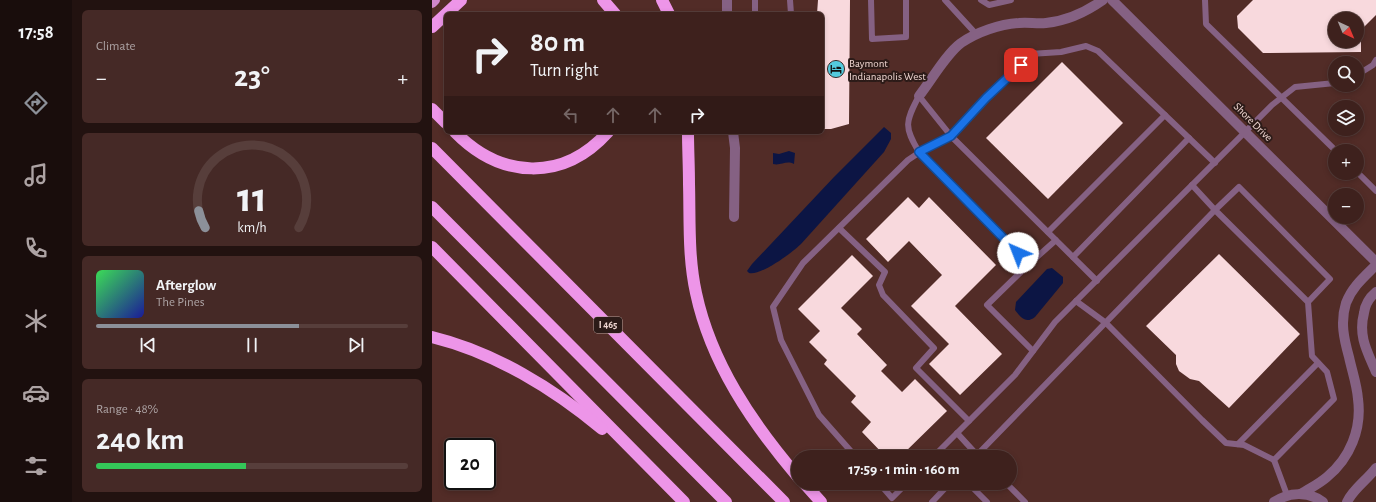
<!DOCTYPE html>
<meta charset="utf-8">
<style>
:root{--surface:#3e211d;--page:#452926;--text:#f1f3f6;--muted:#ada3a4;--line:#573e3b;--accent:#8c9099}
body{margin:0;font-family:"Alegreya Sans",sans-serif;background:var(--page);color:var(--text);height:100vh;display:flex;flex-direction:column;font-size:15px;white-space:nowrap}
*{box-sizing:border-box;margin:0}
p{font-size:13px;color:var(--muted)}
.icon{flex:none;width:22px;height:22px;fill:none;stroke:currentColor;stroke-width:2;stroke-linecap:round;stroke-linejoin:round}
.map{position:relative;flex:1;overflow:hidden}
.sheet{display:flex;flex-direction:column;gap:10px;padding:10px;background:#221210;width:360px}
.sheet>*{flex:none}
.guide{position:absolute;left:12px;top:12px;width:380px;height:122px;border-radius:6px;box-shadow:0 2px 6px #0003,0 0 0 1px var(--line);background:#3e211d;color:var(--text);overflow:hidden}
.needle{width:26px;rotate:136deg}
.buttons{position:absolute;left:896px;top:12px;display:grid;gap:8px}
.buttons a{display:grid;place-items:center;width:36px;height:36px;border-radius:50%;background:var(--surface);box-shadow:0 2px 6px #0003,0 0 0 1px var(--line);font-size:20px}
.speed{position:absolute;left:12px;top:438px;display:flex;gap:8px;font-size:20px;font-weight:700;text-align:center}
.speed>*{display:grid;place-content:center;width:52px;height:52px;border-radius:50%;background:var(--surface);box-shadow:0 2px 6px #0003,0 0 0 1px var(--line);line-height:1}
.speed .limit{border:2px solid #111;border-radius:6px;background:#fff;color:#111}
.pin{position:absolute;display:grid;place-items:center;width:34px;height:34px;color:#fff;margin:-17px;border-radius:8px;box-shadow:0 2px 6px #0006}
.me{position:absolute;width:44px;margin:-22px;rotate:316deg;stroke-linejoin:round;filter:drop-shadow(0 0 3px #0008)}
.turn{display:flex;align-items:center;gap:14px;height:84px;padding:0 20px;font-size:18px}
.turn .icon{width:52px;height:52px;stroke-width:2.5}
.turn b{display:block;font-size:28px;line-height:34px}
.lanes{display:flex;align-items:center;height:38px;padding:0 20px;background:#0003;justify-content:center;gap:20px;direction:ltr}
.lanes .off{opacity:.35}
.big{font-size:30px;font-weight:700;line-height:1.1}
.sheet .tile{flex:1;display:flex;flex-direction:column;justify-content:center;gap:6px;min-width:0;padding:0 14px;border-radius:6px;background:var(--page)}
.sheet .dial{align-items:center;gap:0}
.dial svg{height:104px;overflow:visible;fill:none;stroke:var(--line);stroke-width:7;stroke-linecap:round;text-anchor:middle}
.dial text{fill:var(--text);stroke:none}
.song{display:flex;align-items:center;gap:12px}
.cover{width:48px;height:48px;border-radius:6px;background:linear-gradient(135deg,hsl(130 70% 55%),hsl(240 70% 35%))}
.played{height:4px;border-radius:2px;background:linear-gradient(90deg,var(--accent) 65%,var(--line) 65%)}
.keys{display:flex;justify-content:space-around;direction:ltr}
.heat{display:flex;justify-content:space-between;align-items:center;font-size:22px;direction:ltr}
.charge{height:6px;border-radius:3px;background:linear-gradient(90deg,#34c759 48%,var(--line) 0)}
.trip{position:absolute;left:359px;top:450px;width:226px;height:40px;border-radius:20px;background:var(--surface);box-shadow:0 2px 6px #0003,0 0 0 1px var(--line);font-weight:700;line-height:40px;text-align:center}
main{display:flex;flex:1;min-height:0}
.tabs{display:flex;flex-direction:column;width:72px;justify-content:space-around;align-items:center;background:#190d0c;color:var(--muted)}
.tabs .icon{width:28px;height:28px}
.tabs .active{color:var(--accent)}
.tabs b{font-size:18px;color:var(--text)}
.map>svg:first-child{display:block}
.water{fill:#0c1544}
.building{fill:#f8d9dd}
.lines{fill:none;stroke-linecap:round;stroke-linejoin:round}
.service{stroke:#856183;stroke-width:6}
.minor{stroke:#856183;stroke-width:10}
.primary{stroke:#d087cb;stroke-width:10}
.motorway{stroke:#ed95e8;stroke-width:12}
.route-casing{stroke:#114b97;stroke-width:10}
.route{stroke:#1a73e8;stroke-width:7}
.labels{text-anchor:middle;dominant-baseline:central;stroke-width:4;stroke-linejoin:round;paint-order:stroke}
.shield{fill:#2c1b18;stroke:#b59f9a;stroke-width:1}
.shield-label{font-size:10px;font-weight:bold;fill:#f0d7d2}
.poi-label{font-size:11px;fill:#f0d7d2;stroke:#2c1b18;text-anchor:start}
.street-label{font-size:11px;fill:#f0d7d2;stroke:#2c1b18}
</style>
<main>
<nav class="tabs">
<b>17:58</b>
<svg class="icon active" aria-label="directions" viewBox="0 0 24 24"><path d="M12 3l9 9-9 9-9-9zM9 14v-3h6M13 9l2 2-2 2"/></svg>
<svg class="icon" aria-label="music" viewBox="0 0 24 24"><path d="M9 18V5l10-2v13"/><circle cx="6" cy="18" r="3"/><circle cx="16" cy="16" r="3"/></svg>
<svg class="icon" aria-label="phone" viewBox="0 0 24 24"><path d="M5 4h4l2 5-3 2q2 4 5 5l2-3 5 2v4C11 20 4 13 5 4z"/></svg>
<svg class="icon" aria-label="climate" viewBox="0 0 24 24"><path d="M12 3v18M4 7l16 10M4 17L20 7"/></svg>
<svg class="icon" aria-label="car" viewBox="0 0 24 24"><path d="M5 17H2v-5l4-1 3-4h7l3 4 3 1v5h-3M9 17h6M6 11h13"/><circle cx="7" cy="17" r="2"/><circle cx="17" cy="17" r="2"/></svg>
<svg class="icon" aria-label="filters" viewBox="0 0 24 24"><path d="M4 7h16M4 17h16"/><circle cx="9" cy="7" r="2"/><circle cx="15" cy="17" r="2"/></svg>
</nav>
<section class="sheet">
<div class="tile"><p>Climate</p>
<div class="heat"><a>−</a><b class="big">23°</b><a>+</a></div>
</div>
<div class="tile dial"><svg viewBox="0 0 100 80">
<path d="M14 69A42 42 0 1 1 86 69"/>
<path d="M14 69A42 42 0 0 1 9 56" stroke="#8c9099"/>
<text x="50" y="56" font-size="32" font-weight="700">11</text>
<text x="50" y="72" font-size="11">km/h</text>
</svg></div>
<div class="tile">
<div class="song"><i class="cover"></i><div><b>Afterglow</b><p>The Pines</p></div></div>
<div class="played"></div>
<div class="keys"><svg class="icon" aria-label="previous" viewBox="0 0 24 24"><path d="M18 5L8 12l10 7zM5 5v14"/></svg><svg class="icon" aria-label="pause" viewBox="0 0 24 24"><path d="M8 5v14M16 5v14"/></svg><svg class="icon" aria-label="next" viewBox="0 0 24 24"><path d="M6 5l10 7-10 7zM19 5v14"/></svg></div>
</div>
<div class="tile"><p>Range · 48%</p><b class="big">240 km</b><div class="charge"></div></div>
</section>
<div class="map">
<svg width="944" height="502" viewBox="0 0 944 502">
<rect width="100%" height="100%" fill="#522c27"/>
<g class="water">
<path d="M452 127 459 133V139L452 152 369 244C361 252 329 276 317 273L315 271 320 264 402 177Z"/>
<path d="M357 151 363 153 362 164C354 160 349 166 341 164V153L347 154Z"/>
<path d="M620 268 631 277V283L603 317C594 324 589 318 583 310L584 302 615 269Z"/>
</g>
<g class="building">
<path d="M386 0H418L417 124 399 129H390V14H385Z"/>
<path d="M821 0H944V15L925 34V19H903V41H929V52L831 53 806 28 805 16Z"/>
<path d="M630 62 691 123 616 199 554 138Z"/>
<path d="M476 197 487 208 497 197 564 265 523 306 570 354 528 395 497 364 517 344 479 306 510 275 477 241 456 262 434 239Z"/>
<path d="M787 254 868 334 797 408 767 381 758 379 747 371 744 364V355L714 326Z"/>
<path d="M420 255 441 276 409 308 430 329 425 334 455 365 449 371 470 392 483 379 515 411 468 457H454L430 432 439 422 419 402 424 396 392 364 395 360 377 342 388 331 366 309Z"/>
</g>
<g class="lines">
<g class="service">
<path d="M358 0 359 14"/>
<path d="M439 0 440 39 474 37V0"/>
<path d="M513 0 545 35"/>
<path d="M549 0 557 5 579 0"/>
<path d="M773 0 774 24 904 151"/>
<path d="M323 14V0"/>
<path d="M925 75 941 65 944 60"/>
<path d="M925 172 944 191"/>
<path d="M407 228 453 272 447 285 451 295 502 348 484 368 537 421"/>
<path d="M616 232 733 115"/>
<path d="M624 240 597 264 487 152C472 127 473 122 487 96L519 136 665 281"/>
<path d="M641 257 757 138"/>
<path d="M597 264 555 305 601 351"/>
<path d="M644 301 674 323 770 420 794 443 812 445 842 460"/>
<path d="M525 433 547 457"/>
<path d="M806 444 886 363"/>
<path d="M424 457 387 415 349 340 341 307 371 263 476 160 491 150 519 136 554 98 598 54 629 52 654 46 666 51 783 163"/>
<path d="M501 457 583 375 623 322 840 105 863 87 903 83"/>
<path d="M543 457 783 210 760 185"/>
<path d="M447 483 460 498 475 483"/>
<path d="M536 483 555 502"/>
<path d="M574 483 593 502"/>
<path d="M855 495 842 460 902 399 895 372 880 356 876 302 898 279 807 187 783 210 876 302"/>
<path d="M500 502 518 483"/>
</g>
<g class="minor">
<path d="M680 0 944 262"/>
<path d="M295 14V0"/>
<path d="M487 96C499 81 514 54 529 43 545 32 568 24 587 23 596 22 605 24 614 23 635 21 654 12 671 0"/>
<path d="M301 132 303 148 302 217"/>
<path d="M944 292C938 297 933 305 932 313 926 336 935 351 944 372"/>
<path d="M869 494C878 488 887 484 895 477 918 458 930 429 926 399 925 385 920 371 917 357 912 339 908 322 914 303 920 287 932 277 944 265"/>
<path d="M842 502C857 492 876 491 891 502"/>
<path d="M915 502C921 489 935 480 944 468"/>
</g>
<path class="primary" d="M0 3 3 0"/>
<g class="motorway">
<path d="M171 0 183 14"/>
<path d="M230 0 237 14"/>
<path d="M0 27 29 0"/>
<path d="M0 109 14 123"/>
<path d="M23 132C69 179 131 182 176 132"/>
<path d="M256 132C256 149 257 166 257 184 258 220 256 257 264 293 279 363 320 423 366 477"/>
<path d="M0 148 352 502"/>
<path d="M0 207 294 502"/>
<path d="M0 247 252 502"/>
<path d="M0 337C62 352 122 389 170 429"/>
<path d="M372 483 389 502"/>
</g>
</g>
<g class="lines">
<g class="route-casing">
<path id="route" d="M586 253 487 152 519 136 554 98 589 65"/>
</g>
<use href="#route" class="route"/>
</g>
<defs>
<g id="hotel-disc" transform="scale(0.9)"><circle r="9.5" fill="#54cadd" stroke="#2c1b18"/><path d="M-6-4.5h1.5V1H6V5H4.5V3h-9V5H-6ZM-4 0a1.8 1.8 0 1 1 3.6 0ZM.5 0V-2.5h3Q6-2.5 6 0Z" fill="#111"/></g>
</defs>
<g fill-rule="evenodd">
<use href="#hotel-disc" x="404" y="69"/>
</g>
<g class="labels">
<rect class="shield" x="162" y="317" width="28" height="16" rx="3"/>
<g class="shield-label">
<text x="176" y="325">I 465</text>
</g>
<g class="poi-label">
<text x="417" y="63">Baymont<tspan x="417" dy="13">Indianapolis West</tspan></text>
</g>
<g class="street-label">
<text transform="translate(821 122) rotate(45)">Shore Drive</text>
</g>
</g>
</svg>
<div class="buttons">
<a><svg class="needle" viewBox="-14 -14 28 28"><path d="M0-13l5 13h-10z" fill="#e53935"/><path d="M0 13l5-13h-10z" fill="#ada3a4"/></svg></a>
<a><svg class="icon" aria-label="search" viewBox="0 0 24 24"><circle cx="10" cy="10" r="6"/><path d="M15 15l6 6"/></svg></a>
<a><svg class="icon" aria-label="layers" viewBox="0 0 24 24"><path d="M12 4l9 5-9 5-9-5zM3 14l9 5 9-5"/></svg></a>
<a>+</a>
<a>−</a>
</div>
<div class="speed"><div class="limit">20</div></div>
<div class="pin" style="left:589px;top:65px;background:#d93025"><svg class="icon" aria-label="arrive" viewBox="0 0 24 24"><path d="M6 21V4h12l-3 4 3 4H6"/></svg></div>
<svg class="me" style="left:586px;top:253px" viewBox="-20 -20 40 40"><circle r="19" fill="#fff"/><path d="M0-13L10 11 0 6-10 11z" fill="#1a73e8"/></svg>
<div class="trip">17:59 · 1 min · 160 m</div>
<div class="guide">
<div class="turn"><svg class="icon" aria-label="right" viewBox="0 0 24 24"><path d="M7 20v-9h11M14 6l5 5-5 5"/></svg><div><b>80 m</b>Turn right</div></div>
<div class="lanes"><svg class="icon off" aria-label="left" viewBox="0 0 24 24"><path d="M17 20v-9H6M10 6l-5 5 5 5"/></svg><svg class="icon off" aria-label="ahead" viewBox="0 0 24 24"><path d="M12 20V5M6 11l6-6 6 6"/></svg><svg class="icon off" aria-label="ahead" viewBox="0 0 24 24"><path d="M12 20V5M6 11l6-6 6 6"/></svg><svg class="icon" aria-label="right" viewBox="0 0 24 24"><path d="M7 20v-9h11M14 6l5 5-5 5"/></svg></div>
</div>
</div>
</main>
